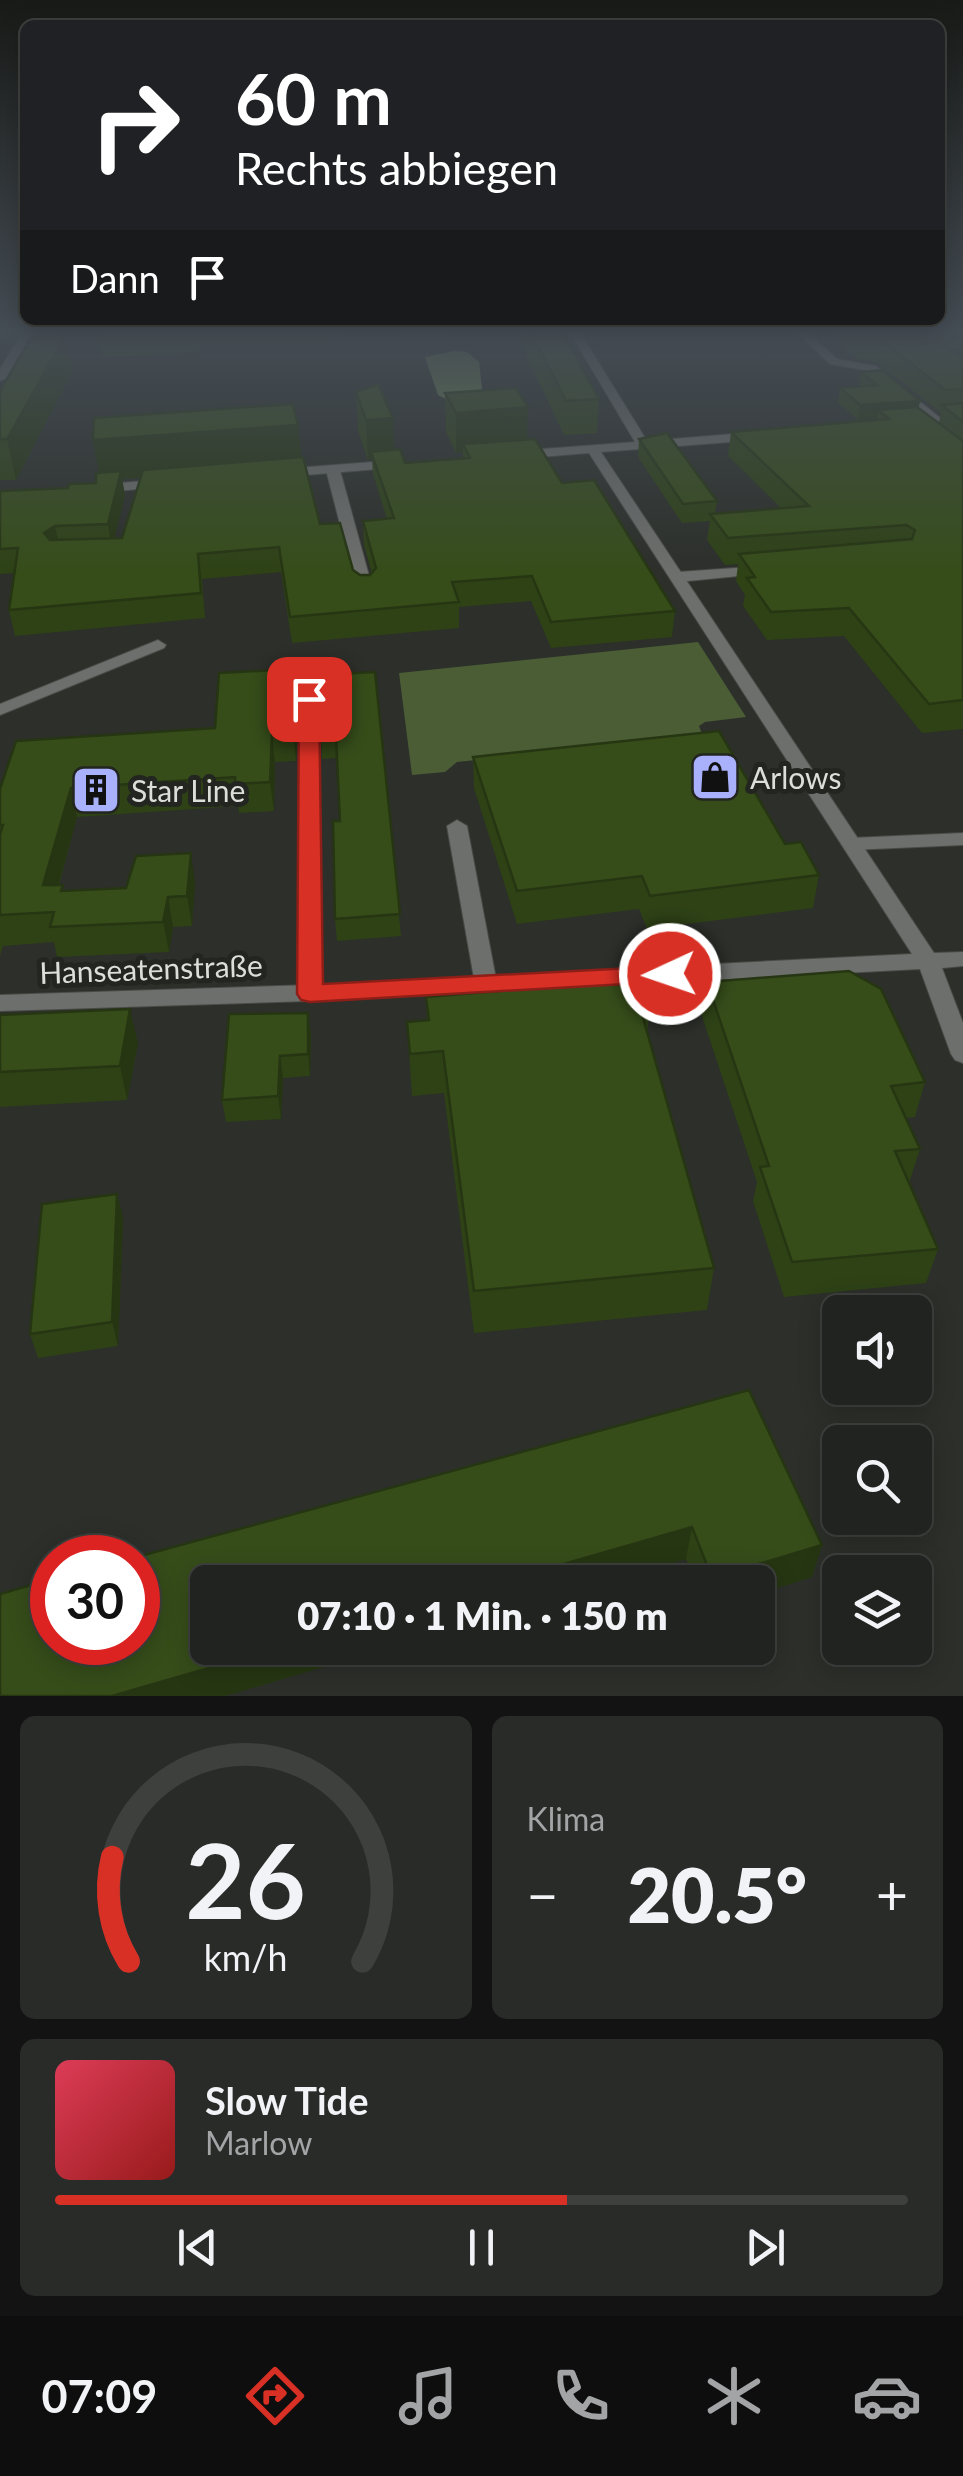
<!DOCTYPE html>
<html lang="de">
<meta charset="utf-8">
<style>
:root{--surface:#212320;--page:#292b29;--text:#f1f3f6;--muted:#a2a4a5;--line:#3e403e;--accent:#d93025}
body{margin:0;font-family:Lato,sans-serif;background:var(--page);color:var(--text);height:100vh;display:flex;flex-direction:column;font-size:38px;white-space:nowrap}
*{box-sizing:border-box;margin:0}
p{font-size:32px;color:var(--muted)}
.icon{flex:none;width:55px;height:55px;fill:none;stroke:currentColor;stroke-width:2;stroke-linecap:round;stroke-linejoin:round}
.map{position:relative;height:1696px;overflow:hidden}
.drawer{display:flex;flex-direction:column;gap:20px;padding:20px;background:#121312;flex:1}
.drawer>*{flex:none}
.hud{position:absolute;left:20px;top:20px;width:925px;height:305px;border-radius:15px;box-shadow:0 5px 25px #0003,0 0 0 2px var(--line);background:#202124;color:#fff;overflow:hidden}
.controls{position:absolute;left:822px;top:1295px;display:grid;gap:20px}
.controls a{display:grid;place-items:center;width:110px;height:110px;border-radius:15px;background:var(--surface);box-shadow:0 5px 25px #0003,0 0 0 2px var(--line);font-size:50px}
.speed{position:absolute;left:30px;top:1535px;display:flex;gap:20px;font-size:50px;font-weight:700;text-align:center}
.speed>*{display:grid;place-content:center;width:130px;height:130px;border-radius:50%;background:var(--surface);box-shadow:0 5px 25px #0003,0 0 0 2px var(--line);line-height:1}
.speed .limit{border:15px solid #d22;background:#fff;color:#111}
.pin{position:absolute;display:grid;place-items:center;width:85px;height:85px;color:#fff;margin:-42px;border-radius:20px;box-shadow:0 5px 15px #0006}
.me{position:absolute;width:110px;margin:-55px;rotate:267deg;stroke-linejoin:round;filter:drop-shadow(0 0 8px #0008)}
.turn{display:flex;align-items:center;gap:35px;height:210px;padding:0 50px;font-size:45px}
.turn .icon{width:130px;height:130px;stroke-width:2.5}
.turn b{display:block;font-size:70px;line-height:85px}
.then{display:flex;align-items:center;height:95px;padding:0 50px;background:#0003;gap:20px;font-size:38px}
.big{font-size:75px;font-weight:800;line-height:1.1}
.drawer .tile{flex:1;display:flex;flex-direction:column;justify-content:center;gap:15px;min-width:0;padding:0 35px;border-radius:15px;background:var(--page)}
.drawer .dial{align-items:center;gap:0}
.dial svg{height:260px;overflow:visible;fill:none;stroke:var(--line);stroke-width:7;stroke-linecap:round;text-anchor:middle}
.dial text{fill:var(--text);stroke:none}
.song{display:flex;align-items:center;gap:30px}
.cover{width:120px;height:120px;border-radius:15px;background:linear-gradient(135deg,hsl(350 70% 55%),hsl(0 70% 35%))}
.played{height:10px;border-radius:5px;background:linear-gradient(90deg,var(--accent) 60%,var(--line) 60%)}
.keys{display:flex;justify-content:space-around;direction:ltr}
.heat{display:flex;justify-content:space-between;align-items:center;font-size:55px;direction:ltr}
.drawer .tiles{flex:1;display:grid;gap:20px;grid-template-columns:1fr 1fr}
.tile:last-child{grid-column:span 2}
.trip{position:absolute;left:190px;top:1565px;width:585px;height:100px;border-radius:15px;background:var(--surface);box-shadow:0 5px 25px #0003,0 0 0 2px var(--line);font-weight:800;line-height:100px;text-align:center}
.dock{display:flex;height:160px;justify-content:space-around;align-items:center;background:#0d0e0d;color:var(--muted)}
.dock .icon{width:70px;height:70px}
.dock .current{color:var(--accent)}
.dock b{font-size:45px;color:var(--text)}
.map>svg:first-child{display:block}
.green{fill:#4a5d35}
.water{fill:#6a834f}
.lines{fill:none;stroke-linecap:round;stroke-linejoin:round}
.service-casing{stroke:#484b46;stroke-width:2}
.minor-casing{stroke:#484b46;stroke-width:2}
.tertiary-casing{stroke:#484b46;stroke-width:2}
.service{fill:#6d6f6c;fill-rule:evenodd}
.minor{fill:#6d6f6c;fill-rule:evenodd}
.tertiary{fill:#6d6f6c;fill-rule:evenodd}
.wall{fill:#2e4216;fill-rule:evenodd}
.shaded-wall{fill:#263612}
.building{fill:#364d1a;stroke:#263612;stroke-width:2.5}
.route{fill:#d93025;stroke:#8d1f18;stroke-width:2.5}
.labels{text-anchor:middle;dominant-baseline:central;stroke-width:10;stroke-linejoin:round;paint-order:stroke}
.poi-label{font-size:30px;fill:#dcdeda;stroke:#232620;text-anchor:start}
.street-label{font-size:30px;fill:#dcdeda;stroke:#232620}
</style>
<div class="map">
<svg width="963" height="1696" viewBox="0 0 963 1696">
<rect width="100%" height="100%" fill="#2c2f2a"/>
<path class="green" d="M698 642 746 717 705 722 699 726 703 736 457 762 445 772 412 775 399 673Z"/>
<path class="water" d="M454 351 467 352 479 362 483 397 454 403 438 395 425 357Z"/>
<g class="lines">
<g class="service-casing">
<g id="service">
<path d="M798 334H809L837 359 876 366 944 421 934 424 869 371 830 364Z"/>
<path d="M333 466 340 470 374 594 371 597H361L358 594 326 470Z"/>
<path d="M764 566 769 567V573L678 582 670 577 678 572Z"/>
<path d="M158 640 166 645 164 648 0 715V704Z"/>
<path d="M309 694 318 699 321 993 318 999H302L299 993 300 699Z"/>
<path d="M457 820 467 826 497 984 494 990H478L475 984 447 826Z"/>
<path d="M963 833V845L851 850 841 844 851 838Z"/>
</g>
</g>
<g class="minor-casing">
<g id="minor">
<path d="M571 334H581L647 441 757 432 763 436 757 440 601 452 934 953 963 952V966L942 968 963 1023V1063L955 1060 951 1054 920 969 615 985 607 982 604 977 607 972 615 969 912 954 589 453 516 459 510 455 516 451 635 442Z"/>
<path d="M398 460 403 461V467L282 477 275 473 282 469Z"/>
<path d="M164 479 169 480V486L98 493 91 489 98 485Z"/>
<path d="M587 971 595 974 598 979 595 984 587 987 310 1001 0 1011V995L310 985Z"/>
</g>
</g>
<g class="tertiary-casing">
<path id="tertiary" d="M21 334H31L6 378 0 381V369Z"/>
</g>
<use href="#service" class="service"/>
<use href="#minor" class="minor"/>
<use href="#tertiary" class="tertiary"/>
</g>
<g class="wall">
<path d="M99 334H346L347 340 200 346 199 353 102 357Z"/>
<path d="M396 334H497L398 338Z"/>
<path d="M516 334H563L599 399 597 433 564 435Z"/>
<path d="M831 334H963V729L922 733 844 636 767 640 743 606 745 595 736 581 738 564 725 565 707 540 710 521 682 523 638 457 639 439 717 501 715 513 781 508 728 456 731 432 877 420V418L858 420 838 402 840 388 859 387 860 372 920 401 918 408 939 423 941 413 878 363 855 358Z"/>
<path d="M65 336 72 372 16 480H0V391Z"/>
<path d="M356 392 394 450 405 463 463 458V452L456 453 446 432 445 393 527 439 562 483 675 611 672 637 551 648 531 601 459 607V628L292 643 281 572 202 579 205 618 15 636 9 610 14 573 0 574V491L68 488 96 483 99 473 93 440 298 425 301 457 320 524 353 570 360 575H370L372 573 364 545 363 521 387 519 373 474 372 459 368 460 358 431ZM141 478 122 538H114L125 495 122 479Z"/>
<path d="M295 669 298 696 296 761 275 762 274 811 239 813 238 806 77 817 59 885 64 891 126 888 195 882 192 926 173 927 169 952 57 957 54 942 3 946 0 956V789L215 728Z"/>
<path d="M375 672 401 936 337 941 335 919 340 821 337 758 322 759 320 697 318 695 317 675Z"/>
<path d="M473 757 785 844 819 875 813 908 647 929 639 909 517 924 474 788Z"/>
<path d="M707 982 925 1082 915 1117 906 1118 920 1149 909 1183 938 1249 926 1283 784 1297 753 1201 757 1182 702 1016Z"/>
<path d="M509 984 650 1006 647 1034 714 1268 707 1310 474 1333 444 1093 412 1096 407 1022 427 1020 426 997 509 990Z"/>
<path d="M308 1013 311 1036 310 1076 283 1078 281 1119 226 1122 222 1100Z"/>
<path d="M0 1015 138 1043 127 1100 0 1107Z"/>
<path d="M117 1194 123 1218 118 1346 38 1358 30 1334Z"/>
<path d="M749 1390 822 1545 812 1577 758 1594V1582H695L686 1559 225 1696H0Z"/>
</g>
<g class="shaded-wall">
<path d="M65 336 72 372 16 480 7 439Z"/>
<path d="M920 401 917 415 878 410 877 418 858 420 860 405Z"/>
<path d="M528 407 527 447 463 444V452L456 453V413Z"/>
<path d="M393 418 394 458 371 452 372 459 368 460 366 420Z"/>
<path d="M298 425 302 465 122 479 125 495 112 548 93 440Z"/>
<path d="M55 526 60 550 44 533Z"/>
<path d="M295 669 298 696 296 761 293 732Z"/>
<path d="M272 734 275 762 274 811 270 782Z"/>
<path d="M71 788 77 817 51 912 43 885Z"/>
<path d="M191 853 195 882 192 926 187 896Z"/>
<path d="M168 897 173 927 169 952 163 922Z"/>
<path d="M130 1009 138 1043 127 1100 120 1066Z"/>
<path d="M308 1013 311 1036 310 1076 308 1054Z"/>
<path d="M280 1056 283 1078 281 1119 278 1096Z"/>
<path d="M117 1194 123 1218 118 1346 112 1322Z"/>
<path d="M692 1527 686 1559 607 1582H501Z"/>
<path d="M822 1545 812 1577 758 1594V1582H711L712 1578Z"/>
<path d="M278 1648H388L225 1696H112Z"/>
</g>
<g class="building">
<path d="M532 334H563L599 399 566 401Z"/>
<path d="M856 334H963V350H952L963 358V389L945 390 882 341 858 337Z"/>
<path d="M65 336 7 439H0V391L32 337Z"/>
<path d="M882 370 920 401 860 405 840 388 877 385 860 372Z"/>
<path d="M378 384 393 418 366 420 356 392Z"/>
<path d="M516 388 528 407 456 413 445 393Z"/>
<path d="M963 403V422L942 405Z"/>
<path d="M293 404 298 425 93 440 94 418Z"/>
<path d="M917 407 963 441V700L929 704 849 608 771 612 747 578 755 577 739 554 912 539 915 530 906 525 728 538 710 514 809 506 731 432 889 419 878 410Z"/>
<path d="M667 433 717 501 683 504 639 439Z"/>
<path d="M535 439 562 483 594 480 675 611 551 622 532 576 452 582 459 602 290 617 279 547 198 554 201 593 9 610 18 548 0 549V491L68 488 69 484 96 483V473L121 471 108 524 55 526 44 533 50 540 122 538 143 470 303 457 320 524 340 523 353 570 360 575H370L376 568 363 521 394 518 371 452 400 449 405 463 470 458 463 444Z"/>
<path d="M295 669 293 732 272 734 270 782 235 784V777L71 788 43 885H63L61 891 126 888 136 856 191 853 187 896 168 897 163 922 50 927 54 912 0 915V834L3 825H0V789L16 741 215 728 219 673Z"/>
<path d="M375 672 400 914 335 919 333 821H340L336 737 321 738 320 679 317 675Z"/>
<path d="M719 731 785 844 801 842 819 875 650 896 642 876 517 891 473 757Z"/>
<path d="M849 971 881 989 925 1082 891 1086 920 1149 895 1151 938 1249 792 1262 760 1167 769 1166 707 982Z"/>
<path d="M640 974 650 1006 640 1007 714 1268 474 1291 443 1051 410 1054 407 1022 429 1020 426 997 510 990 509 984Z"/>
<path d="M130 1009 120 1066 0 1072V1015Z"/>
<path d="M308 1013V1054L280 1056 278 1096 222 1100 229 1014Z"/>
<path d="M117 1194 112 1322 30 1334 42 1204Z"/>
<path d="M749 1390 822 1545 712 1578 692 1527 501 1582H208V1648H278L112 1696H0V1594L52 1579V1642H138V1558H133Z"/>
</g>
<linearGradient id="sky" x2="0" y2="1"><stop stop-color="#181a17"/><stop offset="0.58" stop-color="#454d55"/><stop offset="1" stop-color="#454d55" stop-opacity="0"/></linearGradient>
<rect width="963" height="572" fill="url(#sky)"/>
<path class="route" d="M309 693 319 699 323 984 670 966 683 974 679 981 310 1002 301 1000 297 994 299 699Z"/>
<defs>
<g id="shop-square" transform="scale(2.5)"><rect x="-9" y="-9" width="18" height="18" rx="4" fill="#a9b0fc" stroke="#232620"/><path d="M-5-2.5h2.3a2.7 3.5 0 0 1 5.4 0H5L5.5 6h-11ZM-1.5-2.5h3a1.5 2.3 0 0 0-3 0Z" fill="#111"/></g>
<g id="building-square" transform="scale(2.5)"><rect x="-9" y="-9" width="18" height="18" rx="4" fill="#a9b0fc" stroke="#232620"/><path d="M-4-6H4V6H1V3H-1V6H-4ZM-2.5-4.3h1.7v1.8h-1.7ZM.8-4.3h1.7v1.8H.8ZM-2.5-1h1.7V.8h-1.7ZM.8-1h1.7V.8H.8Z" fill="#111"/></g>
</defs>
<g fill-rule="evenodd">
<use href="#shop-square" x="715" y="777"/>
<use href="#building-square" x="96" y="790"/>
</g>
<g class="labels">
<g class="poi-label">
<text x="750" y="777">Arlows</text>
<text x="131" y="790">Star Line</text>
</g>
<g class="street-label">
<text transform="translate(151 968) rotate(-2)">Hanseatenstraße</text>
</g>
</g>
</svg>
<div class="controls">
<a><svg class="icon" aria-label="sound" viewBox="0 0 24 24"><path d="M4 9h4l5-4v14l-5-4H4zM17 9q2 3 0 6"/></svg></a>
<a><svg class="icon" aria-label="search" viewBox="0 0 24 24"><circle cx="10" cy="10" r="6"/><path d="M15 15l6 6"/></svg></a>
<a><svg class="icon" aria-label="layers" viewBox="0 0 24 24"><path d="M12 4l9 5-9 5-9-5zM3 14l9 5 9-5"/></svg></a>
</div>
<div class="speed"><div class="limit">30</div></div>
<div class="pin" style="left:309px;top:699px;background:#d93025"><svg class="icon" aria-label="arrive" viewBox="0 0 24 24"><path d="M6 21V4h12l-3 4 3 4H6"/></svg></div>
<svg class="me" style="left:670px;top:974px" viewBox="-20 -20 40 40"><circle r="17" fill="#d93025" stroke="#fff" stroke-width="3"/><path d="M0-11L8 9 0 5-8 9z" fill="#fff"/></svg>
<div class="trip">07:10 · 1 Min. · 150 m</div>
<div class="hud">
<div class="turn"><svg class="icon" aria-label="right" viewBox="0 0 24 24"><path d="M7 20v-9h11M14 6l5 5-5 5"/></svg><div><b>60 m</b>Rechts abbiegen</div></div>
<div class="then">Dann<svg class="icon" aria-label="arrive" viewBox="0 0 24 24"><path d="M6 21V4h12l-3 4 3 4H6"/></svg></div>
</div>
</div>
<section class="drawer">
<div class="tiles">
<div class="tile dial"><svg viewBox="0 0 100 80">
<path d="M14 69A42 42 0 1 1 86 69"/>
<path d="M14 69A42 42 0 0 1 9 37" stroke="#d93025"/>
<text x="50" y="56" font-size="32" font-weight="700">26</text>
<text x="50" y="72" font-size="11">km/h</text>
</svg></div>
<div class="tile"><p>Klima</p>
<div class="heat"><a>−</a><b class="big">20.5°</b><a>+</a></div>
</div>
<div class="tile">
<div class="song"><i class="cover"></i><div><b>Slow Tide</b><p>Marlow</p></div></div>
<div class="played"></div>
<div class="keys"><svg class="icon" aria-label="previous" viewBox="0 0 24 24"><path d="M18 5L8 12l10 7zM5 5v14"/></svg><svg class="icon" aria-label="pause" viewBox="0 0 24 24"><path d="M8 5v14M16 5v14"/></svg><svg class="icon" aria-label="next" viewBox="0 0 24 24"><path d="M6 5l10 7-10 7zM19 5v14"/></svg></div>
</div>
</div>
</section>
<nav class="dock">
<b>07:09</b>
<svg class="icon current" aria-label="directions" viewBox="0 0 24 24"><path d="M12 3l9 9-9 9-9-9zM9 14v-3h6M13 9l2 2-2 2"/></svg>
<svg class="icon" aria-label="music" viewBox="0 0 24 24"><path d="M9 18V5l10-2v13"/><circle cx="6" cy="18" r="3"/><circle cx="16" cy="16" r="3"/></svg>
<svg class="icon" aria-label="phone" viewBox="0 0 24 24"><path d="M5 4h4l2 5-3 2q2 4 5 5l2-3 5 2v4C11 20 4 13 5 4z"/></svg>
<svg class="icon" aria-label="climate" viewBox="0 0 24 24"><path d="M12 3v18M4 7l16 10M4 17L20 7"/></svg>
<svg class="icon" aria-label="car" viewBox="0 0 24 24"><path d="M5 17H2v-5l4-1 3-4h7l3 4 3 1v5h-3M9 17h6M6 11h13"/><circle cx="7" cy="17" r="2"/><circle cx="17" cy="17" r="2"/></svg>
</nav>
